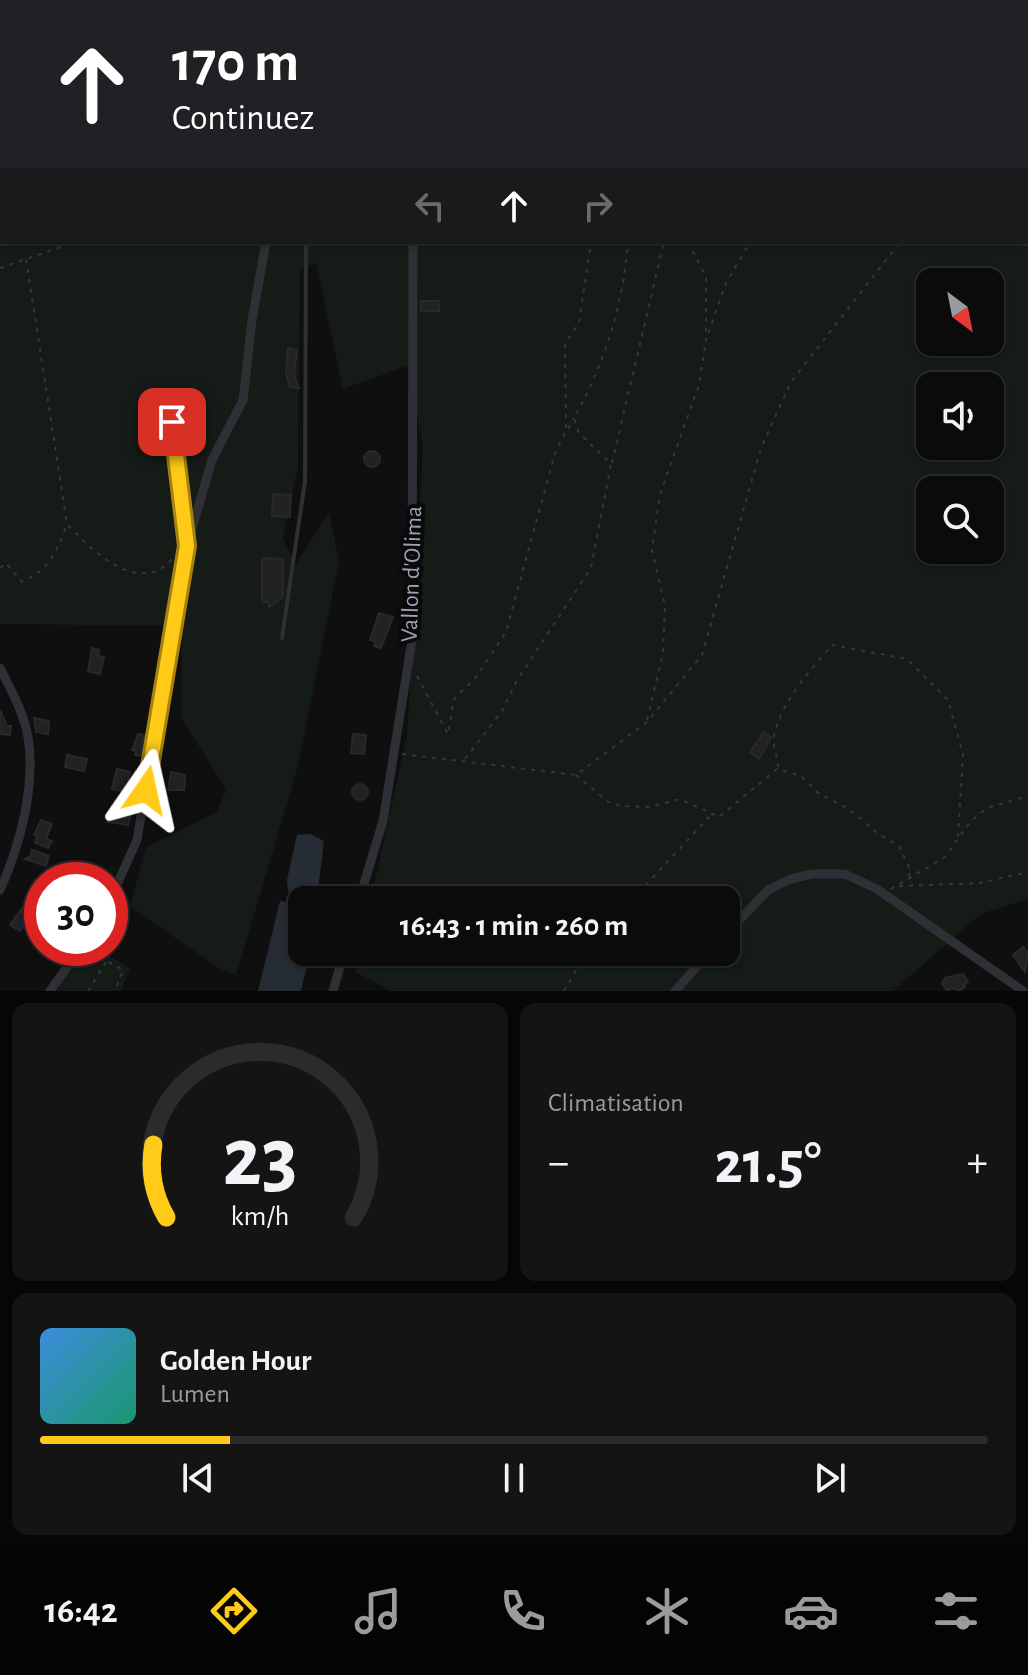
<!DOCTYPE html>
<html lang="fr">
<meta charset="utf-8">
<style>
:root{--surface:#0b0b0c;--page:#141415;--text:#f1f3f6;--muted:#9a9b9d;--line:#2b2b2d;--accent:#ffca18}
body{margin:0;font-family:"Alegreya Sans",sans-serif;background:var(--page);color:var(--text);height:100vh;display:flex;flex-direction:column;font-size:30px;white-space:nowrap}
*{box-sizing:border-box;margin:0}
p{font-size:26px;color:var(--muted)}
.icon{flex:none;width:44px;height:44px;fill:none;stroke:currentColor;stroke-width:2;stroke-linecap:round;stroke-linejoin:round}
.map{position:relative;height:991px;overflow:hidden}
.sheet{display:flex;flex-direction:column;gap:12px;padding:12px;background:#060607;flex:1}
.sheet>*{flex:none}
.guide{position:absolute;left:0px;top:0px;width:1028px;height:244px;box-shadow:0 2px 6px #0004,0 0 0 2px var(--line);background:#202124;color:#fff;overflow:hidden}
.needle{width:52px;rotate:148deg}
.tools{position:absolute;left:916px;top:268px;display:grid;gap:16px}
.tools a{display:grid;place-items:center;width:88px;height:88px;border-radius:16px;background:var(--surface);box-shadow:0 2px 6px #0004,0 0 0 2px var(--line);font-size:40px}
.speed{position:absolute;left:24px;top:862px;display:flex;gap:16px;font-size:40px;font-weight:700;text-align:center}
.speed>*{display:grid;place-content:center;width:104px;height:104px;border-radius:50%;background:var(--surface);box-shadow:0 2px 6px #0004,0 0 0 2px var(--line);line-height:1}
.speed .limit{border:12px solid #d22;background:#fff;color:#111}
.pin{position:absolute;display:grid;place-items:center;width:68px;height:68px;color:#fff;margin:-34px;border-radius:16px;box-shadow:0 4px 12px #0006}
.me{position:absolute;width:88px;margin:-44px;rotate:11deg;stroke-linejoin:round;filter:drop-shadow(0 0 6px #0008)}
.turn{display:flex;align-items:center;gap:28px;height:168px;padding:0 40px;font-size:36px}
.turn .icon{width:104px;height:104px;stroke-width:2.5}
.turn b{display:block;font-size:56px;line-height:68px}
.lanes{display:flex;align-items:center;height:76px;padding:0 40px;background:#0003;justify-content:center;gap:40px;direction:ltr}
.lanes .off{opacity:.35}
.big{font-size:60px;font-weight:600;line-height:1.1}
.sheet .card{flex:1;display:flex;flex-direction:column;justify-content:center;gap:12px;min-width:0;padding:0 28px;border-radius:16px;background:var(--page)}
.sheet .dial{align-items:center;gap:0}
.dial svg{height:208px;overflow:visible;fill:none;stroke:var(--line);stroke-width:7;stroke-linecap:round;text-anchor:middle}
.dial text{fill:var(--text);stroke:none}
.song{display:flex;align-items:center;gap:24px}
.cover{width:96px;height:96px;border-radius:12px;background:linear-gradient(135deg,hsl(210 70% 55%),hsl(160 70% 35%))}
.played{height:8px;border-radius:4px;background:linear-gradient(90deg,var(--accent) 20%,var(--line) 20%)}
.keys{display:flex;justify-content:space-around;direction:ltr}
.heat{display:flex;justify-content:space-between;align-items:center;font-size:44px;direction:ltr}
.sheet .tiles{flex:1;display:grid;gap:12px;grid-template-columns:1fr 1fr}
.card:last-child{grid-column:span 2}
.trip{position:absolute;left:288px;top:886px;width:452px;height:80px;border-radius:16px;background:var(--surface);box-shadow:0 2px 6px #0004,0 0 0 2px var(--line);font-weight:600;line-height:80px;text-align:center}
.tabs{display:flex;height:128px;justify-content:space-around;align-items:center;background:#040405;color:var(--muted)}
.tabs .icon{width:56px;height:56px}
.tabs .active{color:var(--accent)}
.tabs b{font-size:36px;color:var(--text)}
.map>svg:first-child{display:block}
.green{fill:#151b16;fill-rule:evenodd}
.water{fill:#252c34}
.building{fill:#222224;stroke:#29282c;stroke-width:2}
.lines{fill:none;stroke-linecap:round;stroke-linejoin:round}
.path{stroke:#35373d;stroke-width:2;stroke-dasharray:4 6;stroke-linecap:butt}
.service{stroke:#2f3035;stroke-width:4}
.minor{stroke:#2f3035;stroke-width:9}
.route-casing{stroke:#a68310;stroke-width:20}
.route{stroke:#ffca18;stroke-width:14}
.labels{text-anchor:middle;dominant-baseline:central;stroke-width:8;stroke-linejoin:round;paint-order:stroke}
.street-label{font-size:24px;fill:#9ea2b3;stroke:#0a0a0b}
</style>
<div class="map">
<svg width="1028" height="991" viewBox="0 0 1028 991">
<rect width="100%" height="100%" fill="#0f0f10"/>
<g class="green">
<path d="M0 0H1028V899L981 914 893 991H391L355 972 359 952H726V900H371L407 734 423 446 407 366 343 389 316 263 300 270 298 467 283 539 296 564 329 512 339 561 297 770 236 975 218 968 130 906 146 847 217 812 226 789 181 718 182 626 0 624ZM2 2H1026V242H2ZM930 282H990V342H930ZM930 386H990V446H930ZM930 490H990V550H930Z"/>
<path d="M86 948H95L130 968 121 991H56Z"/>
</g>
<g class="water">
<path d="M310 834 324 841 318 890C306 897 300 898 288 891L287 880 297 835Z"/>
<path d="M280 901 302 905V952H310L301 991H258Z"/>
</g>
<g class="building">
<rect x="421" y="301" width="18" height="10"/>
<path d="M288 348 297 350 294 376 299 388 290 387 286 374Z"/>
<path d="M171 390 179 409 171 413 167 405 161 407 157 395Z"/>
<circle cx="372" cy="459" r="8"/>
<path d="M273 494 291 495 290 517 272 516Z"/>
<path d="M262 558 283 559V597L269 607 268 602H262Z"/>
<path d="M379 613 393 617 381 648 374 646 375 641 370 640Z"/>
<path d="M92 648 99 650 98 656 104 657 100 674 88 671Z"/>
<path d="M0 710 7 726H11L10 735 0 734Z"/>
<path d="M34 718 49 721 48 734 36 732Z"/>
<path d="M764 732 771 737 759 759 750 752Z"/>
<path d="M138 734 144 735 143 739 146 740 143 756 135 755 136 751 132 750Z"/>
<path d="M353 734 366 735 364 754 351 753Z"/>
<path d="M67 755 87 759 84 771 65 767Z"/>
<path d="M117 769 130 772 125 792 112 789Z"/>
<path d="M171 772 185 775 184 790H168Z"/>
<circle cx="360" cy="792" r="8"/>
<path d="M114 808 132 812 128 825 107 822 108 813Z"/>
<path d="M41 820 52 824 46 839 52 841 48 848 35 843 37 836 34 835Z"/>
<path d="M32 850 49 856 46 866 25 859 30 857Z"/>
<path d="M22 908 31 914 20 931 10 925Z"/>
<path d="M1023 947 1028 953 1025 972 1013 955Z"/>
<path d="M963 974 968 982 964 985 965 987 959 991 952 988 947 991 942 983 945 978Z"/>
</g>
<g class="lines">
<g class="path">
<path d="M78 0 79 2"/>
<path d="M131 0 133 2"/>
<path d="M218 0 222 2"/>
<path d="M268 0 269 2"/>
<path d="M401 0V2"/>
<path d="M906 0 909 2"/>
<path d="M272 2 273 0"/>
<path d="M470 2 491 0"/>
<path d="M683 2V0"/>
<path d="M717 2V0"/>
<path d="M929 2 931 0"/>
<path d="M1026 96 1028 98"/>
<path d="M1026 127 1028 125"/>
<path d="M0 162 2 163"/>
<path d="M688 242 706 277V340L726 283 750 242"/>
<path d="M26 259 67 524C88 546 123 583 157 571 164 568 171 559 177 555"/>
<path d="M0 268 75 242"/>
<path d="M566 428 565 344 579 323 591 242"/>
<path d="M612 463 664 242"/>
<path d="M0 568 6 563 22 582C50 569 56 553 67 524"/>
<path d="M417 676 448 734 454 699 476 677 506 632 556 450 574 418"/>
<path d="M647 720 663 653 665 606 652 550 660 494 699 385 706 340"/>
<path d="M402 754 576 775 647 722 702 655 761 448 791 382 900 242"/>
<path d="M465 759 502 711 516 682 591 568 611 464 579 433 574 418C604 365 624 302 628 242"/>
<path d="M778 767C778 757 772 745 774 736 781 702 810 670 832 645L907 659 948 700 963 754 958 838"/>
<path d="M576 775 608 802 621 806 650 807 680 799 719 817 777 769 801 776 818 793 849 809 876 832 899 846 911 871 907 880"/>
<path d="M899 886 980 883 1028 872"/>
<path d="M891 889 945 857 971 821 987 808 1028 796"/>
<path d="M632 900 710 816"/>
<path d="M91 952 123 970 115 991"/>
<path d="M88 991 106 962"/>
<path d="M564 991 587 952"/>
</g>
<g class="service">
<path d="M172 422 186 539"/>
<path d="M282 638 305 481 306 242"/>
</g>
<g class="minor">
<path d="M373 2V0"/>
<path d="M0 668C11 690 24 713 28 737 36 785 20 846 0 890"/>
<path d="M110 900 137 840 187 546 212 460 243 400 252 320 266 242"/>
<path d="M359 900 383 821 412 640 413 242"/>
<path d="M726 934 768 890 791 879 812 874H845L877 889 1023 991"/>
<path d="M50 991 81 948"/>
<path d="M333 991 344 952"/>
<path d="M675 991 710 952"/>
</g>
</g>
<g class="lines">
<g class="route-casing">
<path id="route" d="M146 790 187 546 172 422"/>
</g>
<use href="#route" class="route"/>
</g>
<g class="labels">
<g class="street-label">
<text transform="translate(412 574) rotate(-88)">Vallon d'Olima</text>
</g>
</g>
</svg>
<div class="tools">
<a><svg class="needle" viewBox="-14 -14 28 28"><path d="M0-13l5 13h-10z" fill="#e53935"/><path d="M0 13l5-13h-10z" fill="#9a9b9d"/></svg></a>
<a><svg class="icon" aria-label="sound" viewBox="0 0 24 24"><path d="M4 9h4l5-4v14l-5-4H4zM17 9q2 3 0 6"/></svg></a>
<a><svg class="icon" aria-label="search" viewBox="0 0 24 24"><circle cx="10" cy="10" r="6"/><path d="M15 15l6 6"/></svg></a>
</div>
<div class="speed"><div class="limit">30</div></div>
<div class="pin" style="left:172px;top:422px;background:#d93025"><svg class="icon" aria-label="arrive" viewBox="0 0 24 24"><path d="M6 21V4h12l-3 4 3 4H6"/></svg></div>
<svg class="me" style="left:146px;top:790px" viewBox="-20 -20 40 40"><path d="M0-17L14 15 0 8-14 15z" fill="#ffca18" stroke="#fff" stroke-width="4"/></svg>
<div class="trip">16:43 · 1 min · 260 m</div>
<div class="guide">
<div class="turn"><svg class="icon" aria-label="ahead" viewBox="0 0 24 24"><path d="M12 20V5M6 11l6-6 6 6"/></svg><div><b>170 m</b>Continuez</div></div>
<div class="lanes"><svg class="icon off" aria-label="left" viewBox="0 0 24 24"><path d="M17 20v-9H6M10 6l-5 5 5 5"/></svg><svg class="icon" aria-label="ahead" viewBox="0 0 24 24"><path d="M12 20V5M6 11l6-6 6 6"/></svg><svg class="icon off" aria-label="right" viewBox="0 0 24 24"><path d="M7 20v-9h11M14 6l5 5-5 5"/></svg></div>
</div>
</div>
<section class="sheet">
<div class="tiles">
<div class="card dial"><svg viewBox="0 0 100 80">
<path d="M14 69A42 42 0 1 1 86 69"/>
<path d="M14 69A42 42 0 0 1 9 41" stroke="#ffca18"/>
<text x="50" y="56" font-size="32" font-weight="700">23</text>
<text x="50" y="72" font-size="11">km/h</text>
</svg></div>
<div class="card"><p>Climatisation</p>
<div class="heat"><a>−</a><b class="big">21.5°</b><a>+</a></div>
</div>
<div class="card">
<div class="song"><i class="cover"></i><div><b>Golden Hour</b><p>Lumen</p></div></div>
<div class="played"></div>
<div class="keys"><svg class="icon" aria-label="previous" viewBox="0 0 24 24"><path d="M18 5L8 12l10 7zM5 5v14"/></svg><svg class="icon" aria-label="pause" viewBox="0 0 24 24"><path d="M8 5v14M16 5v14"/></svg><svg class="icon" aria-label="next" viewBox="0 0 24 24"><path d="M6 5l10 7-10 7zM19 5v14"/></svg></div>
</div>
</div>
</section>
<nav class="tabs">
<b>16:42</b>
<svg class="icon active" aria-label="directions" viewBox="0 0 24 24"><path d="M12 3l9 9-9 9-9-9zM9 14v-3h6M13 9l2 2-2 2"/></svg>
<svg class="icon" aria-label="music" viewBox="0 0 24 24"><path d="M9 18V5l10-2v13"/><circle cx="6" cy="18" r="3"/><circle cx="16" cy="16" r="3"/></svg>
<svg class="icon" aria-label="phone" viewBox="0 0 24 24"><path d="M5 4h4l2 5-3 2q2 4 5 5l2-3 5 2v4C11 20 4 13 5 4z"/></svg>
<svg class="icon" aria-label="climate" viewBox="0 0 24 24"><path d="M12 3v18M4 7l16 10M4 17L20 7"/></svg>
<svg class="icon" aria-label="car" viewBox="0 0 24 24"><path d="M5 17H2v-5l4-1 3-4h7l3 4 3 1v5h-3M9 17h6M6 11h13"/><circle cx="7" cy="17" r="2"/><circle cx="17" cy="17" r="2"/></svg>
<svg class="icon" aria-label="filters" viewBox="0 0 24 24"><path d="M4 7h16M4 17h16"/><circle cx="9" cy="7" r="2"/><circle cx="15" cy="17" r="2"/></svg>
</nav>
